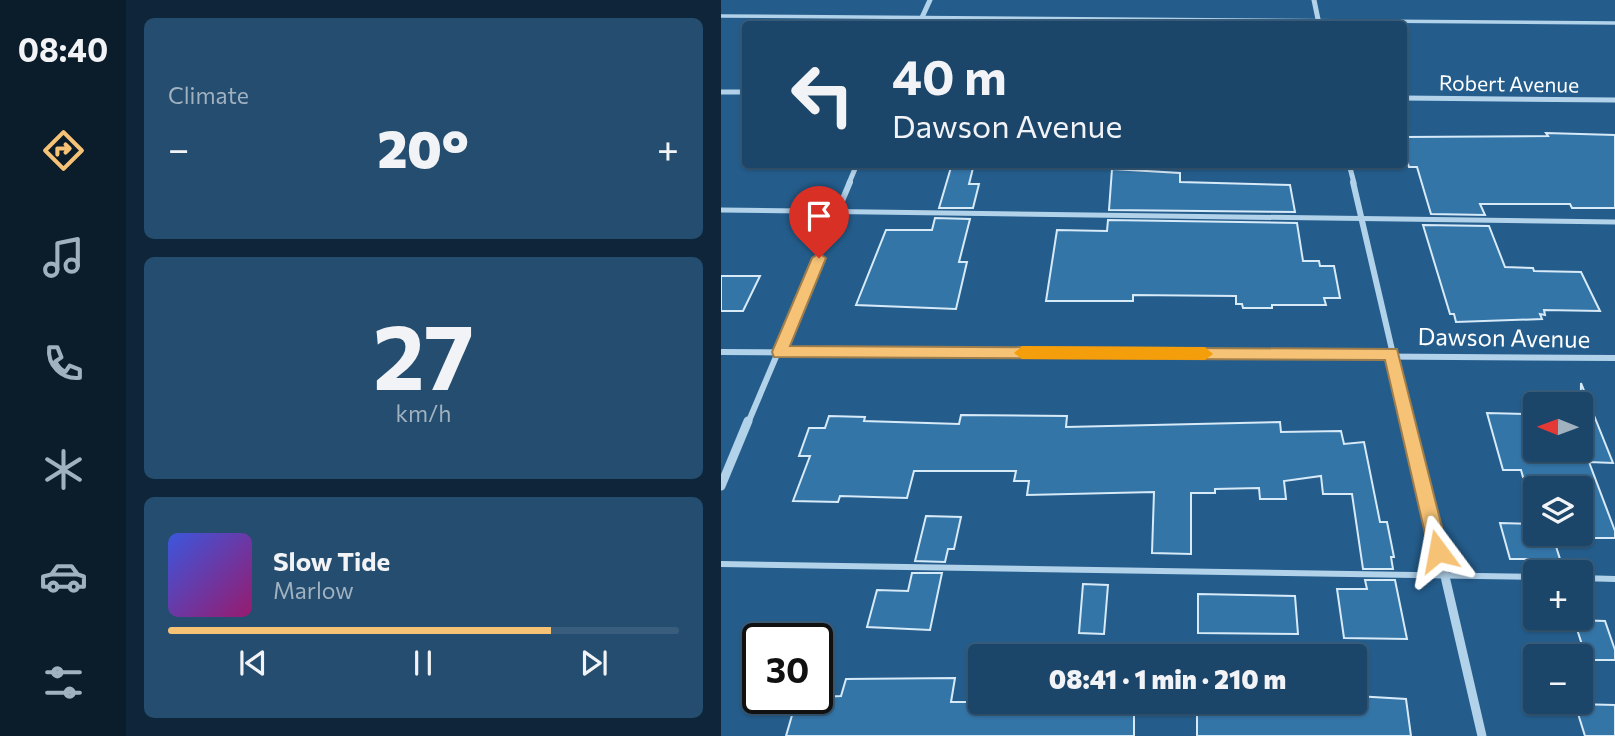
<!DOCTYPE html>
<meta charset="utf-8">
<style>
:root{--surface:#1b4669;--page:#244d6f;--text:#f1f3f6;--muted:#a0b1c0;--line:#395e7d;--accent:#f5c276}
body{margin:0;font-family:Commissioner,sans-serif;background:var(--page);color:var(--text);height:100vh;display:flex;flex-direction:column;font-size:26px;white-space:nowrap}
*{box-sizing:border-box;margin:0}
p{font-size:23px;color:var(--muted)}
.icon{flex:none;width:38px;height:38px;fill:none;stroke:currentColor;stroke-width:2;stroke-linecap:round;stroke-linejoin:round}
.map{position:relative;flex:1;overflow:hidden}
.sheet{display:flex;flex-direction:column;gap:18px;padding:18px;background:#0f263a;width:595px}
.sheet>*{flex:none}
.hud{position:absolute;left:21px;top:21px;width:665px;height:147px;border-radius:7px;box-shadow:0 2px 5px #0004,0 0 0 2px var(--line);background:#1b4669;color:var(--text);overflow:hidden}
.needle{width:46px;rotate:271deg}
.fabs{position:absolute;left:802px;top:392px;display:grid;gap:14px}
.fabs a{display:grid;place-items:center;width:70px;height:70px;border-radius:7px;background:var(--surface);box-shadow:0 2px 5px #0004,0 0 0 2px var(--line);font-size:35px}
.speed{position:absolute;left:21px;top:623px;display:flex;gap:14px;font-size:35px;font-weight:700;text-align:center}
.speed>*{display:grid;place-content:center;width:91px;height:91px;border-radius:50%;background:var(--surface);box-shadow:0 2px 5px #0004,0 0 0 2px var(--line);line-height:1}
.speed .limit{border:4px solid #111;border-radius:10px;background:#fff;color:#111}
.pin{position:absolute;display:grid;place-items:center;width:60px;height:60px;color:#fff;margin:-72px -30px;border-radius:50% 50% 50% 0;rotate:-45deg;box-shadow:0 0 7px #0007}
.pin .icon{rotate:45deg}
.me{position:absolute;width:77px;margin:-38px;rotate:347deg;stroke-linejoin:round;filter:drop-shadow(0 0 5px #0008)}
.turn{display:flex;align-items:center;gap:24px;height:147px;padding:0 35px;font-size:32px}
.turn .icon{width:91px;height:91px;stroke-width:2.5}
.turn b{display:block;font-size:49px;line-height:60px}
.big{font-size:52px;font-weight:800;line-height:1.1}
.sheet .tile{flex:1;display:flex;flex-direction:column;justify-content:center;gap:10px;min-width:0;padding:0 24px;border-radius:10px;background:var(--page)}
.sheet .dial{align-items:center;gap:0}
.dial b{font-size:91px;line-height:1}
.song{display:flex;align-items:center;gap:21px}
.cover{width:84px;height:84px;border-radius:10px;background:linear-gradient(135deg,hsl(230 70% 55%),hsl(320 70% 35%))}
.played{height:7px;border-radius:4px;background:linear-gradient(90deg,var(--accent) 75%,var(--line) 75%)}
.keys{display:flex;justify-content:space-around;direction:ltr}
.heat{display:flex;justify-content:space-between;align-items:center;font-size:38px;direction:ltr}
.trip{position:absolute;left:247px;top:644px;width:399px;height:70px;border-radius:7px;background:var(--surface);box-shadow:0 2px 5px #0004,0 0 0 2px var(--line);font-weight:800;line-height:70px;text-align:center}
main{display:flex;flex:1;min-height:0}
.menu{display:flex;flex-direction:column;width:126px;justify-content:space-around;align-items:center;background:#0b1c2a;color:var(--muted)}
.menu .icon{width:49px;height:49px}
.menu .current{color:var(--accent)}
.menu b{font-size:32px;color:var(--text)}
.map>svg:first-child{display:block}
.building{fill:#3475a8;stroke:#d7eaf8;stroke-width:2}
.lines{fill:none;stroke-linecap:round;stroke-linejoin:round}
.service-far2{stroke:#b2d2ea;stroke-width:3.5}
.service-far1{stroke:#b2d2ea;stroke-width:5}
.service{stroke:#b2d2ea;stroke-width:6}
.minor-far2{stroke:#b2d2ea;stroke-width:5}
.minor-far1{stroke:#b2d2ea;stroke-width:6}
.minor{stroke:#b2d2ea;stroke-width:9}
.route{fill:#f5c276;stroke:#9f7e4d;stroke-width:2}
.slow{fill:#f59e0b}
.labels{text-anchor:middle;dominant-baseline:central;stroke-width:7;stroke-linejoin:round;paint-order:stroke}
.far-street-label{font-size:21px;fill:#fff;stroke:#245d8c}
.street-label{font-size:24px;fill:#fff;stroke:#245d8c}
</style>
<main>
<nav class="menu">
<b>08:40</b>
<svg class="icon current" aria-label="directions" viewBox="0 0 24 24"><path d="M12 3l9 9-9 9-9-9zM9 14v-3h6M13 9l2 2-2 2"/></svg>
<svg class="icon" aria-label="music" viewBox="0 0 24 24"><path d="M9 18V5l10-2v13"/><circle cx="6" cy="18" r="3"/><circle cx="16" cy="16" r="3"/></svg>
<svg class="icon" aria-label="phone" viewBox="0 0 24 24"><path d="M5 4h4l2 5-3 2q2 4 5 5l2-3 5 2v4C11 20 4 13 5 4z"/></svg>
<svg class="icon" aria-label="climate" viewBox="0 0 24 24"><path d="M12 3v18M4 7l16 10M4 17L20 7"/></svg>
<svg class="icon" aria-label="car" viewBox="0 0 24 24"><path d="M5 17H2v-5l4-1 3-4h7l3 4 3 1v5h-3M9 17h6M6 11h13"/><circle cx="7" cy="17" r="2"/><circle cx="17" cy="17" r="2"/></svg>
<svg class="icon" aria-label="filters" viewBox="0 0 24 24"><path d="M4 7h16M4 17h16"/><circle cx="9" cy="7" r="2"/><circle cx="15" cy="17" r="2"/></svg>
</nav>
<section class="sheet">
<div class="tile"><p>Climate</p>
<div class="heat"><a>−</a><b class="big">20°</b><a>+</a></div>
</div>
<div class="tile dial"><b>27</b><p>km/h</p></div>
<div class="tile">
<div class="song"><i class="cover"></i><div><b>Slow Tide</b><p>Marlow</p></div></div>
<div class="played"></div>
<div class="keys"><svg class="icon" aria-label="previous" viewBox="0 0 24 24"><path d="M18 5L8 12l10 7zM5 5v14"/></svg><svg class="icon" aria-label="pause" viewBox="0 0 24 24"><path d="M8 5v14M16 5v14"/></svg><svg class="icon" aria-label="next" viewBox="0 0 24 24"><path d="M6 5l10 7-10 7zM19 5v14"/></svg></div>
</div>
</section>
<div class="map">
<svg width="894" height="736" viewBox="0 0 894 736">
<rect width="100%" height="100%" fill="#245d8c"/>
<g class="building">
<path d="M825 133 894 135V208H851L849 204H759L764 215 710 214 696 167H688L682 147V137L827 136Z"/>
<path d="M231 164H253L248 184H258L252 208H218Z"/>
<path d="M391 169 459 173V182L569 185 574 212 388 210Z"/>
<path d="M214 218 249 219 238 262H246L235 309 135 305 165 230H211Z"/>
<path d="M387 220 576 223 582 261H598L599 266H613L619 298H603L605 305H551V308H522L521 304H515V296L412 295V301H325L336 230 386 231Z"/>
<path d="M702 225 768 226 784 267 812 268 813 271 860 272 879 311 823 310 824 315 819 314 821 319 735 322 733 314H729Z"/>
<path d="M0 276H39L22 311H0Z"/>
<path d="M860 383 892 463 868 462 894 531V538H859V478L802 477 800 470H782L766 413 808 414 814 430V450H859Z"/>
<path d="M240 415 346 416 345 427 559 422 560 432 620 431 623 444 643 442 659 522H666L673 557H670L672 569H642L631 494H602L600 476 563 481 565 499H539L538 488 494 489V493H470V554L431 553 433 492 306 495 308 481H293L295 471H193L186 498 119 496 117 502 72 501 89 456H78L88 428H104L108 416 144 417 143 421 238 424Z"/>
<path d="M205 516 240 517 233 549H227L224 562 194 561Z"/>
<path d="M779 523 814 524V534H831L839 559H789Z"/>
<path d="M191 573H221L209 630 146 627 156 590 187 591Z"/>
<path d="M644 580H674L686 639 623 638 616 589H646Z"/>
<path d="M362 584 387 585 383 634 358 633Z"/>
<path d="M477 594 574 596 577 634 477 633Z"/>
<path d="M853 620 884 621 894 650V660H866Z"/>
<path d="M234 678 230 702H329L328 710 378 709V702H413V736H65L76 698 120 696 125 679Z"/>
<path d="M635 696 685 699 690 736H476V702H507V709H637Z"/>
<path d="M854 704 894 705V736H864Z"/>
</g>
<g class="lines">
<path class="service-far2" d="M0 16 894 23"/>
<path class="service-far1" d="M0 210 894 222"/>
<g class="service">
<path d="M0 564 814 577"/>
<path d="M859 578 894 579"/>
</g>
<g class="minor-far2">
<path d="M593 0 598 24"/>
<path d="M198 24 209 0"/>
<path d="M0 92H24"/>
<path d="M682 98 894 100"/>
<path d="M628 164 633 183"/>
<path d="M128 183 136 164"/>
</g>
<g class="minor-far1">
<path d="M632 182 688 423"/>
<path d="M0 352 894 358"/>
<path d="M27 423 129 182"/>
</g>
<g class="minor">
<path d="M688 421 761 736"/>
<path d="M0 486 27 421"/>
</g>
</g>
<path class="route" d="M98 253 105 258 69 346 676 349 727 551 724 558 717 561 711 558 708 551 664 360 53 357 51 352 91 258Z"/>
<path class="slow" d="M301 346 484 347 492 354 484 360 301 359 293 353Z"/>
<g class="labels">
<g class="far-street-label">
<text transform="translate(788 83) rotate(1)">Robert Avenue</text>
</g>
<g class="street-label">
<text transform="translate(783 337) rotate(1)">Dawson Avenue</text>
</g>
</g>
</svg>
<div class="fabs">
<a><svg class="needle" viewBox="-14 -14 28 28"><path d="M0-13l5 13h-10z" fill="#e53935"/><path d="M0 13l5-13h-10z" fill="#a0b1c0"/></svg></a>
<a><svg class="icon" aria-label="layers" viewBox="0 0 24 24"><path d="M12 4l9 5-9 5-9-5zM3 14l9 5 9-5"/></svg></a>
<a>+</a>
<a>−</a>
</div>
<div class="speed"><div class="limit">30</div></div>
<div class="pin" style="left:98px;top:258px;background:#d93025"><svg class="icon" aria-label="arrive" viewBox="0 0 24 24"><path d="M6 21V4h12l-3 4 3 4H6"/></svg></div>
<svg class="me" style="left:717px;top:551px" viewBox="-20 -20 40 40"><path d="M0-17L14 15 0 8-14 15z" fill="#f5c276" stroke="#fff" stroke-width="4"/></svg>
<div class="trip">08:41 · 1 min · 210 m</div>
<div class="hud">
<div class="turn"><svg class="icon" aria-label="left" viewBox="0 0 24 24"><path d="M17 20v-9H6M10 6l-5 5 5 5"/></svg><div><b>40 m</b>Dawson Avenue</div></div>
</div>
</div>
</main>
